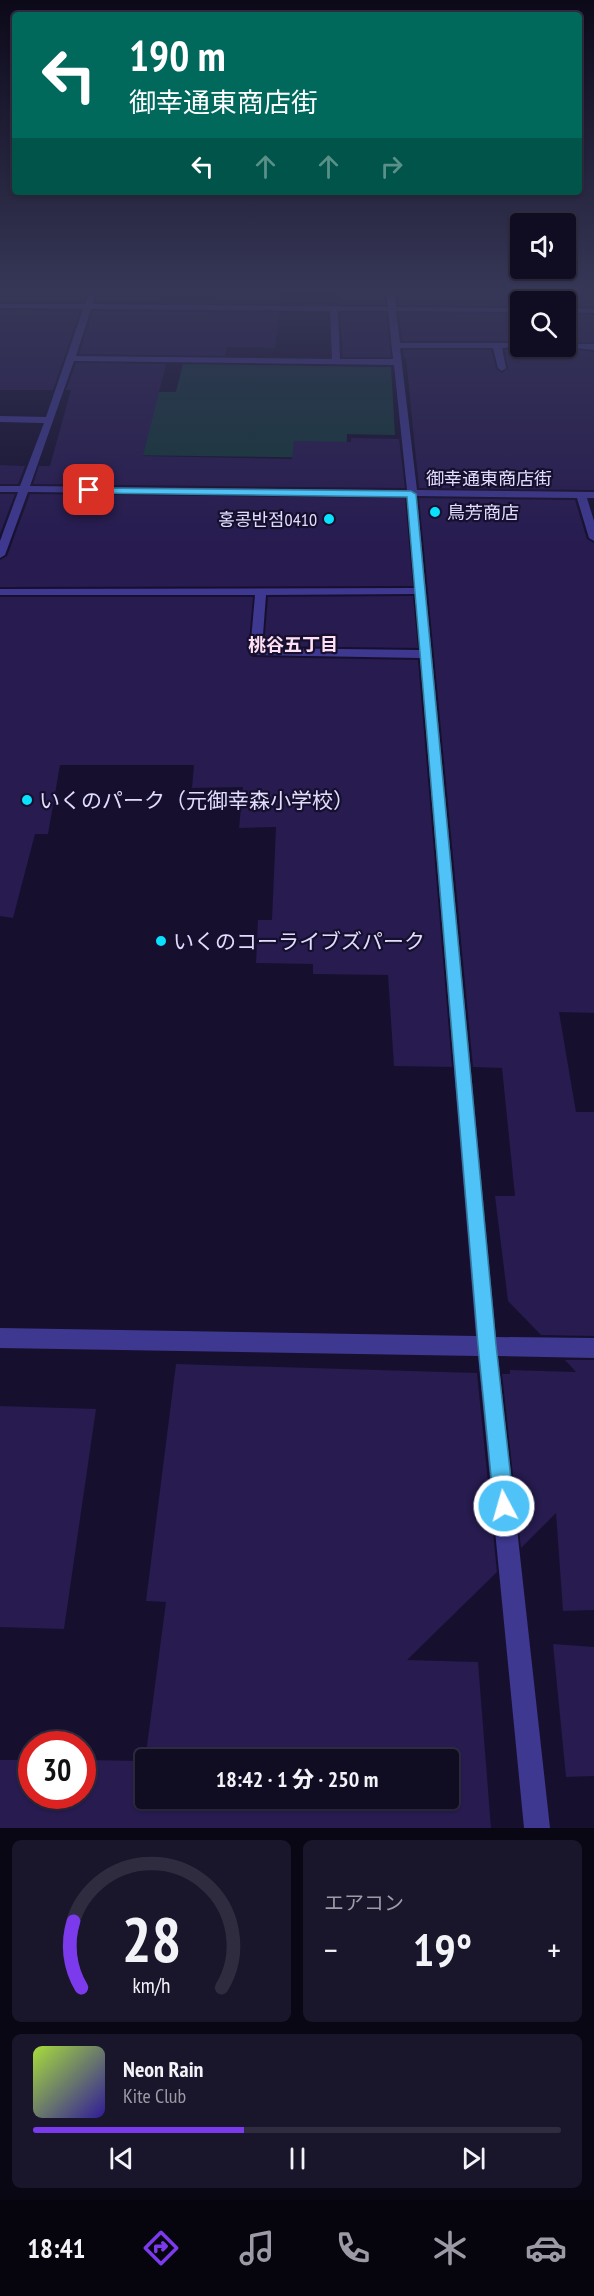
<!DOCTYPE html>
<html lang="ja">
<meta charset="utf-8">
<style>
:root{--surface:#100c22;--page:#19152a;--text:#f1f3f6;--muted:#9c9ba5;--line:#302c40;--accent:#7c3aed}
body{margin:0;font-family:"PT Sans Narrow","Noto Sans JP","Noto Sans KR",sans-serif;background:var(--page);color:var(--text);height:100vh;display:flex;flex-direction:column;font-size:22px;white-space:nowrap}
*{box-sizing:border-box;margin:0}
p{font-size:20px;color:var(--muted)}
.icon{flex:none;width:33px;height:33px;fill:none;stroke:currentColor;stroke-width:2;stroke-linecap:round;stroke-linejoin:round}
.map{position:relative;height:1828px;overflow:hidden}
.panel{display:flex;flex-direction:column;gap:12px;padding:12px;background:#090713;flex:1}
.panel>*{flex:none}
.top-card{position:absolute;left:12px;top:12px;width:570px;height:183px;border-radius:6px;box-shadow:0 2px 4px #0004,0 0 0 2px var(--line);background:#00695c;color:#fff;overflow:hidden}
.tools{position:absolute;left:510px;top:213px;display:grid;gap:12px}
.tools a{display:grid;place-items:center;width:66px;height:66px;border-radius:6px;background:var(--surface);box-shadow:0 2px 4px #0004,0 0 0 2px var(--line);font-size:30px}
.speed{position:absolute;left:18px;top:1731px;display:flex;gap:12px;font-size:30px;font-weight:700;text-align:center}
.speed>*{display:grid;place-content:center;width:78px;height:78px;border-radius:50%;background:var(--surface);box-shadow:0 2px 4px #0004,0 0 0 2px var(--line);line-height:1}
.speed .limit{border:9px solid #d22;background:#fff;color:#111}
.pin{position:absolute;display:grid;place-items:center;width:51px;height:51px;color:#fff;margin:-26px;border-radius:12px;box-shadow:0 3px 9px #0006}
.me{position:absolute;width:66px;margin:-33px;rotate:354deg;stroke-linejoin:round;filter:drop-shadow(0 0 4px #0008)}
.turn{display:flex;align-items:center;gap:21px;height:126px;padding:0 18px;font-size:27px}
.turn .icon{width:78px;height:78px;stroke-width:2.5}
.turn b{display:block;font-size:42px;line-height:51px}
.lanes{display:flex;align-items:center;height:57px;padding:0 18px;background:#0003;justify-content:center;gap:30px;direction:ltr}
.lanes .off{opacity:.35}
.big{font-size:45px;font-weight:800;line-height:1.1}
.panel .card{flex:1;display:flex;flex-direction:column;justify-content:center;gap:9px;min-width:0;padding:0 21px;border-radius:9px;background:var(--page)}
.panel .dial{align-items:center;gap:0}
.dial svg{height:156px;overflow:visible;fill:none;stroke:var(--line);stroke-width:7;stroke-linecap:round;text-anchor:middle}
.dial text{fill:var(--text);stroke:none}
.song{display:flex;align-items:center;gap:18px}
.cover{width:72px;height:72px;border-radius:9px;background:linear-gradient(135deg,hsl(80 70% 55%),hsl(250 70% 35%))}
.played{height:6px;border-radius:3px;background:linear-gradient(90deg,var(--accent) 40%,var(--line) 40%)}
.keys{display:flex;justify-content:space-around;direction:ltr}
.heat{display:flex;justify-content:space-between;align-items:center;font-size:33px;direction:ltr}
.panel .tiles{flex:1;display:grid;gap:12px;grid-template-columns:1fr 1fr}
.card:last-child{grid-column:span 2}
.trip{position:absolute;left:135px;top:1749px;width:324px;height:60px;border-radius:6px;background:var(--surface);box-shadow:0 2px 4px #0004,0 0 0 2px var(--line);font-weight:800;line-height:60px;text-align:center}
.tabs{display:flex;height:96px;justify-content:space-around;align-items:center;background:#06050e;color:var(--muted)}
.tabs .icon{width:42px;height:42px}
.tabs .current{color:var(--accent)}
.tabs b{font-size:27px;color:var(--text)}
.map>svg:first-child{display:block}
.green{fill:#133838}
.building{fill:#271b50;fill-rule:evenodd}
.lines{fill:none;stroke-linecap:round;stroke-linejoin:round}
.minor{fill:#3e3890;fill-rule:evenodd}
.route{fill:#4fc3f7;stroke:#337fa1;stroke-width:1.5}
.poi-dot{fill:#09e1ff;stroke:#16102e;stroke-width:2}
.labels{text-anchor:middle;dominant-baseline:central;stroke-width:4.5;stroke-linejoin:round;paint-order:stroke}
.far-street-label{font-size:18px;fill:#e2ddff;stroke:#16102e}
.far-poi-label{font-size:18px;fill:#e2ddff;stroke:#16102e;text-anchor:start}
.far-neighbourhood-label{font-size:18px;font-weight:bold;fill:#ffdff3;stroke:#16102e}
.poi-label{font-size:21px;fill:#e2ddff;stroke:#16102e;text-anchor:start}
</style>
<div class="map">
<svg width="594" height="1828" viewBox="0 0 594 1828">
<rect width="100%" height="100%" fill="#16102e"/>
<path class="green" d="M183 364 391 367 395 435 347 434 346 458 117 455 111 392H176Z"/>
<g class="building">
<path d="M10 291H87L83 302H0V293H9Z"/>
<path d="M99 291H282L281 304 96 302Z"/>
<path d="M338 291H384L385 305 339 304Z"/>
<path d="M396 291H594V307L566 306V302H520V306L398 305Z"/>
<path d="M0 310 80 311 53 390H0Z"/>
<path d="M93 311 279 313 275 348 227 347 225 356 79 354Z"/>
<path d="M340 313H386L391 357H343Z"/>
<path d="M399 313 520 314V341H402Z"/>
<path d="M566 314 594 315V342H566Z"/>
<path d="M526 346H554L594 352V490L419 488 406 358H404L403 350H491L496 369 502 373 508 368 505 350Z"/>
<path d="M76 363 166 364 143 456 292 459 294 441 351 442V438L399 439 405 488 33 484 39 466H50L71 390H66Z"/>
<path d="M0 465 25 466 18 484H0Z"/>
<path d="M0 494H15L0 534Z"/>
<path d="M30 494 405 498 413 586 0 587V560L7 556Z"/>
<path d="M419 498 575 500 587 539 594 543V1013L559 1012 576 1112H594V1336L541 1335 508 1301 495 1196H515L502 1068 473 1067Z"/>
<path d="M413 596 418 648 264 646 268 597Z"/>
<path d="M0 597H253L248 652 252 657 418 660 452 1067 394 1066 388 975 313 974V964L256 963 258 920H272L276 827 239 828 243 787 192 788 194 765H60L48 834H35L13 918 0 916Z"/>
<path d="M565 1360H594V1610L563 1611 556 1513 521 1548 502 1374H510V1370L576 1372Z"/>
<path d="M176 1364 477 1373 497 1572 407 1660 478 1662 491 1828H0V1760H32V1796H82V1760L145 1761 166 1602 146 1601ZM146 1760H448V1798H146Z"/>
<path d="M0 1406 96 1409 64 1629 0 1627Z"/>
<path d="M553 1644 594 1647V1776L566 1777Z"/>
</g>
<g class="lines">
<g class="minor">
<path d="M89 291H97L93 304 388 307 386 291H394L396 307 520 308V312L396 311 400 343H520V346H524L502 348 506 368 502 371 498 368 493 348H400L417 490 594 492V498H587L594 521V541L589 538 577 498 417 496 496 1337 594 1338V1358L498 1356 550 1828H524L478 1356 0 1348V1328L476 1336 420 658 252 655 250 652 255 595H0V589L415 588 407 496 28 492 5 555 0 558V541L18 492H0V486H20L44 423 0 422V416L46 417 83 309 0 308V304H85ZM91 309 330 311 332 359 76 356ZM338 311H388L393 359H340ZM74 361 394 365 407 490 30 486ZM415 594 420 650 262 648 266 595Z"/>
<path d="M566 308 594 309V313L566 312Z"/>
<path d="M566 344H594V350L556 346H566Z"/>
</g>
</g>
<linearGradient id="sky" x2="0" y2="1"><stop stop-color="#0c0919"/><stop offset="0.53" stop-color="#363757"/><stop offset="1" stop-color="#363757" stop-opacity="0"/></linearGradient>
<rect width="594" height="547" fill="url(#sky)"/>
<path class="route" d="M86 488 411 491 416 494 496 1345 514 1506 511 1513 504 1516 497 1513 494 1506 478 1345 407 497 89 493 86 492Z"/>
<g class="poi-dot">
<circle cx="435" cy="512" r="6"/>
<circle cx="329" cy="519" r="6"/>
<circle cx="27" cy="800" r="6"/>
<circle cx="161" cy="941" r="6"/>
</g>
<g class="labels">
<g class="far-street-label">
<text x="489" y="478">御幸通東商店街</text>
</g>
<g class="far-poi-label">
<text x="447" y="512">鳥芳商店</text>
<text x="317" y="519" text-anchor="end">홍콩반점0410</text>
</g>
<g class="far-neighbourhood-label">
<text x="293" y="644">桃谷五丁目</text>
</g>
<g class="poi-label">
<text x="39" y="800">いくのパーク（元御幸森小学校）</text>
<text x="173" y="941">いくのコーライブズパーク</text>
</g>
</g>
</svg>
<div class="tools">
<a><svg class="icon" aria-label="sound" viewBox="0 0 24 24"><path d="M4 9h4l5-4v14l-5-4H4zM17 9q2 3 0 6"/></svg></a>
<a><svg class="icon" aria-label="search" viewBox="0 0 24 24"><circle cx="10" cy="10" r="6"/><path d="M15 15l6 6"/></svg></a>
</div>
<div class="speed"><div class="limit">30</div></div>
<div class="pin" style="left:89px;top:490px;background:#d93025"><svg class="icon" aria-label="arrive" viewBox="0 0 24 24"><path d="M6 21V4h12l-3 4 3 4H6"/></svg></div>
<svg class="me" style="left:504px;top:1506px" viewBox="-20 -20 40 40"><circle r="17" fill="#4fc3f7" stroke="#fff" stroke-width="3"/><path d="M0-11L8 9 0 5-8 9z" fill="#fff"/></svg>
<div class="trip">18:42 · 1 分 · 250 m</div>
<div class="top-card">
<div class="turn"><svg class="icon" aria-label="left" viewBox="0 0 24 24"><path d="M17 20v-9H6M10 6l-5 5 5 5"/></svg><div><b>190 m</b>御幸通東商店街</div></div>
<div class="lanes"><svg class="icon" aria-label="left" viewBox="0 0 24 24"><path d="M17 20v-9H6M10 6l-5 5 5 5"/></svg><svg class="icon off" aria-label="ahead" viewBox="0 0 24 24"><path d="M12 20V5M6 11l6-6 6 6"/></svg><svg class="icon off" aria-label="ahead" viewBox="0 0 24 24"><path d="M12 20V5M6 11l6-6 6 6"/></svg><svg class="icon off" aria-label="right" viewBox="0 0 24 24"><path d="M7 20v-9h11M14 6l5 5-5 5"/></svg></div>
</div>
</div>
<section class="panel">
<div class="tiles">
<div class="card dial"><svg viewBox="0 0 100 80">
<path d="M14 69A42 42 0 1 1 86 69"/>
<path d="M14 69A42 42 0 0 1 10 35" stroke="#7c3aed"/>
<text x="50" y="56" font-size="32" font-weight="700">28</text>
<text x="50" y="72" font-size="11">km/h</text>
</svg></div>
<div class="card"><p>エアコン</p>
<div class="heat"><a>−</a><b class="big">19°</b><a>+</a></div>
</div>
<div class="card">
<div class="song"><i class="cover"></i><div><b>Neon Rain</b><p>Kite Club</p></div></div>
<div class="played"></div>
<div class="keys"><svg class="icon" aria-label="previous" viewBox="0 0 24 24"><path d="M18 5L8 12l10 7zM5 5v14"/></svg><svg class="icon" aria-label="pause" viewBox="0 0 24 24"><path d="M8 5v14M16 5v14"/></svg><svg class="icon" aria-label="next" viewBox="0 0 24 24"><path d="M6 5l10 7-10 7zM19 5v14"/></svg></div>
</div>
</div>
</section>
<nav class="tabs">
<b>18:41</b>
<svg class="icon current" aria-label="directions" viewBox="0 0 24 24"><path d="M12 3l9 9-9 9-9-9zM9 14v-3h6M13 9l2 2-2 2"/></svg>
<svg class="icon" aria-label="music" viewBox="0 0 24 24"><path d="M9 18V5l10-2v13"/><circle cx="6" cy="18" r="3"/><circle cx="16" cy="16" r="3"/></svg>
<svg class="icon" aria-label="phone" viewBox="0 0 24 24"><path d="M5 4h4l2 5-3 2q2 4 5 5l2-3 5 2v4C11 20 4 13 5 4z"/></svg>
<svg class="icon" aria-label="climate" viewBox="0 0 24 24"><path d="M12 3v18M4 7l16 10M4 17L20 7"/></svg>
<svg class="icon" aria-label="car" viewBox="0 0 24 24"><path d="M5 17H2v-5l4-1 3-4h7l3 4 3 1v5h-3M9 17h6M6 11h13"/><circle cx="7" cy="17" r="2"/><circle cx="17" cy="17" r="2"/></svg>
</nav>
